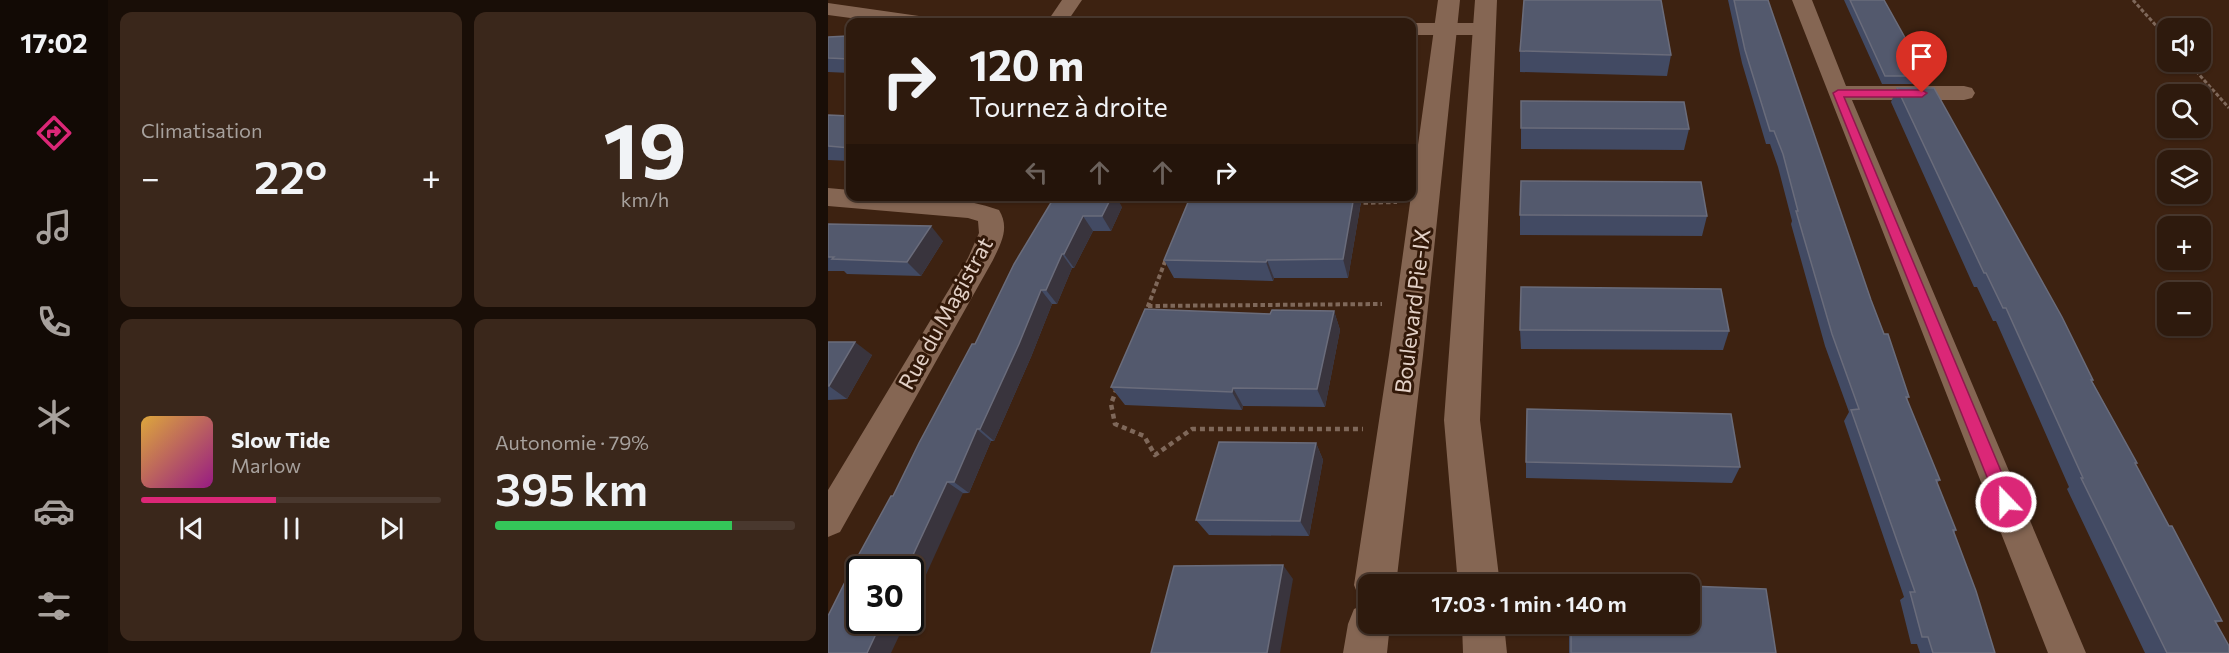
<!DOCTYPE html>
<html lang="fr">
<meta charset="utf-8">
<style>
:root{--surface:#2e1a0d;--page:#3a271b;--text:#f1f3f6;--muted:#a7a19d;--line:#49382e;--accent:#db2777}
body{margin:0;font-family:Commissioner,sans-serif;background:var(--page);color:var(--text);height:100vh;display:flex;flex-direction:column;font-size:22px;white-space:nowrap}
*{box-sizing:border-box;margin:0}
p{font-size:20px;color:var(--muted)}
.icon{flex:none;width:33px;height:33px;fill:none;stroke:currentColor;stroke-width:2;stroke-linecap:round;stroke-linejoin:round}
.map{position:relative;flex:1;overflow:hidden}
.details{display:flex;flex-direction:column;gap:12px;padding:12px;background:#190e07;width:720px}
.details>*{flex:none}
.banner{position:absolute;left:18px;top:18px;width:570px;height:183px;border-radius:12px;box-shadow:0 2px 4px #0004,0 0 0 2px var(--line);background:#2e1a0d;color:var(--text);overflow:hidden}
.buttons{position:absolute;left:1329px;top:18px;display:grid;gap:12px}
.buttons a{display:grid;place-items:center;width:54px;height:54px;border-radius:12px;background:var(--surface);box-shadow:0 2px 4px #0004,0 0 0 2px var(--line);font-size:30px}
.speed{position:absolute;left:18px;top:556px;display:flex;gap:12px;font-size:30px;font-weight:700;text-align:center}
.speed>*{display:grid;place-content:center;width:78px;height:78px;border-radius:50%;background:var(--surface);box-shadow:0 2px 4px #0004,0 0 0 2px var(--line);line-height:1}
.speed .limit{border:3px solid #111;border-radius:9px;background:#fff;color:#111}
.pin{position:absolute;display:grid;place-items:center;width:51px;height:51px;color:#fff;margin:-62px -26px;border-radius:50% 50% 50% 0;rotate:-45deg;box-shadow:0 0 6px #0007}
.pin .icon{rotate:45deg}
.me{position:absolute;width:66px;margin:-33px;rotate:338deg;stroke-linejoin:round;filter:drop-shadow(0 0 4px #0008)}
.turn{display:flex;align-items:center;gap:21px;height:126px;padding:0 24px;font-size:27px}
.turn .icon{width:78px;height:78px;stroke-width:2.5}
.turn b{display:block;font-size:42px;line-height:51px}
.lanes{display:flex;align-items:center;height:57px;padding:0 24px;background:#0003;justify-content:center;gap:30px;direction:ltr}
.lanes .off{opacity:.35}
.big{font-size:45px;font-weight:600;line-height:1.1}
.details .tile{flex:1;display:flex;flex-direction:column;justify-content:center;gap:9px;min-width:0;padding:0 21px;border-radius:12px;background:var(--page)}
.details .dial{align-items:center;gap:0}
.dial b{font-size:78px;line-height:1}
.song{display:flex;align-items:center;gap:18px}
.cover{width:72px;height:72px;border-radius:9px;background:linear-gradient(135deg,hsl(40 70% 55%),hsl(310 70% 35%))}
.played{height:6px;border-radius:3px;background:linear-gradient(90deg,var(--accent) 45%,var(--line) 45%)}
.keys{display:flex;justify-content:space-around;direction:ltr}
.heat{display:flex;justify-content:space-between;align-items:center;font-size:33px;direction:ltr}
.charge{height:9px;border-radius:4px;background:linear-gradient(90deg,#34c759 79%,var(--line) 0)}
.details .tiles{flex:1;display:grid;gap:12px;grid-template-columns:repeat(2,1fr)}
.trip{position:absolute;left:530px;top:574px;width:342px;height:60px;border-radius:12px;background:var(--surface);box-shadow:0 2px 4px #0004,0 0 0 2px var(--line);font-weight:600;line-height:60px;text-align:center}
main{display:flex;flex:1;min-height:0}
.menu{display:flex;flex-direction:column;width:108px;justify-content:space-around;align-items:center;background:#120a05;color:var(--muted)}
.menu .icon{width:42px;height:42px}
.menu .on{color:var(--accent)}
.menu b{font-size:27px;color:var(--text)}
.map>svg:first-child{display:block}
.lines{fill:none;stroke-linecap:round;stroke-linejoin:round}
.path-far2{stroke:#7f685a;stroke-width:3;stroke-dasharray:4 2;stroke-linecap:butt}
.path-far1{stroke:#7f685a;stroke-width:4;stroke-dasharray:4.5 3;stroke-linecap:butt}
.path{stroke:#7f685a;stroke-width:4.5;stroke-dasharray:5 4;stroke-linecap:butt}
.street{fill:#856653;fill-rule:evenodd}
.secondary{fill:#856653;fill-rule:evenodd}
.wall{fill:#424a63}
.shaded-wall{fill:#39343d}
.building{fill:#53596d;stroke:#6a6c7b;stroke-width:1.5}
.route{fill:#db2777;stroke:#8e194d;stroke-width:1.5}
.labels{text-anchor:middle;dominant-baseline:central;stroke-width:6;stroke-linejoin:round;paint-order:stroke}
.street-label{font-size:22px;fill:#e3d1c7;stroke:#321808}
</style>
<main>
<nav class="menu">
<b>17:02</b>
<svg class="icon on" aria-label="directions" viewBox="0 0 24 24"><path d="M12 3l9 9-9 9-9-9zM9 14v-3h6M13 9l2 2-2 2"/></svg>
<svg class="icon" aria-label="music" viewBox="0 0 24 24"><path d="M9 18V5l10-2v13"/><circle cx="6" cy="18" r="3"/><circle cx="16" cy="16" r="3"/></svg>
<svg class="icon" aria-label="phone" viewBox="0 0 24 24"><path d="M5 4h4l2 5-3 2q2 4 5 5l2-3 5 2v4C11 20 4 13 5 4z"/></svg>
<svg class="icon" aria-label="climate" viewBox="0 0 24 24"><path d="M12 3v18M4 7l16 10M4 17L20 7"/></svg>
<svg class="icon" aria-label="car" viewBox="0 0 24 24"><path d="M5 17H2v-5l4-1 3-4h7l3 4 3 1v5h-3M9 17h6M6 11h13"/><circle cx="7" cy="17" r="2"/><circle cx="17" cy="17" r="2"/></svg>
<svg class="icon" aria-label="filters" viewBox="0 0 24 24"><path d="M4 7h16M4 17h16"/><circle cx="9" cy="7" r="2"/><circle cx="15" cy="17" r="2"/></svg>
</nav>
<section class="details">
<div class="tiles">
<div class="tile"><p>Climatisation</p>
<div class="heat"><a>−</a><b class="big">22°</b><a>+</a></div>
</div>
<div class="tile dial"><b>19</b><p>km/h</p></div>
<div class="tile">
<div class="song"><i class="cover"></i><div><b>Slow Tide</b><p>Marlow</p></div></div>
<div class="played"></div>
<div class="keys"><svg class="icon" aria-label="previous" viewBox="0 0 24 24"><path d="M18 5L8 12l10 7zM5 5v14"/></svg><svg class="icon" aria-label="pause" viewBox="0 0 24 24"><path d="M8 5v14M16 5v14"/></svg><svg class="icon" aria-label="next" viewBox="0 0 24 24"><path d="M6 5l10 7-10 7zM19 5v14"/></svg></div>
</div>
<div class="tile"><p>Autonomie · 79%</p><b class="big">395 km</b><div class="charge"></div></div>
</div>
</section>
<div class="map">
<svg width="1401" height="653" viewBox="0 0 1401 653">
<rect width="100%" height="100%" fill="#3d2211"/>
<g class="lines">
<g class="path-far2">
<path d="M1305 0 1340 39"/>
<path d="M1360 62 1401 108"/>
</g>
<g class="path-far1">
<path d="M423 196 452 203"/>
<path d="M376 202 392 196"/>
<path d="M528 203 569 202"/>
<path d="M320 306 554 304"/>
<path d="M317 314 338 259"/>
</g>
<path class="path" d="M289 388 283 404 287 424 316 436 327 455 364 429H535"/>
<g class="street">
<path d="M234 0H254L239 22H219Z"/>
<path d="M964 0H984L1018 86H1136L1144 88 1147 93 1144 98 1136 100H1024L1258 653H1220Z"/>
<path d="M0 3 91 16 98 18 101 22H53L0 15Z"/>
<path d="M584 23H657L664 25 667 29 664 33 657 35H584Z"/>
<path d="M0 188 22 190V196C73 196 123 193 171 210 182 228 173 243 165 260L12 532 0 537V490L140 258 151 233 150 221 140 218 0 206Z"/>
</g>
<g class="secondary">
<path d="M610 0H632L595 355 568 585H540V603L532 600 526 585 561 355Z"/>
<path d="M647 0H669L652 420 672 585H630L616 420Z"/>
<path d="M540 603V624H562L559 653H515L520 624 526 609Z"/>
<path d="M634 624H676L679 653H635Z"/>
</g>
</g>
<g class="wall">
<path d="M900 0H940L1043 300 1081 397 1079 399 1112 480 1109 483 1128 530 1126 533 1167 653H1092L1089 644H1083L1072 600 1076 597 1016 421 1021 412 997 346 963 224 964 221 950 167 942 144H938L914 63Z"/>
<path d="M1016 0H1056L1090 61 1088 65 1093 76 1090 84H1054Z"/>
<path d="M22 36V73L0 72V37Z"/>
<path d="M692 51 843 55 839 76 692 72Z"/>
<path d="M1069 88 1265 380 1264 381 1309 463 1307 465 1394 621 1388 623 1401 653H1317L1239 489 1241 487 1168 321H1165L1149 287H1146L1063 102Z"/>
<path d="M0 115 22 116V161L0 160Z"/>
<path d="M693 128 861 129 856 150 693 149Z"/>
<path d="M227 196 294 207 283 231H265L246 268H244L229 304H224L203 357 166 441H163L141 493 65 496 147 344Z"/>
<path d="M454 196H534L520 278H446L445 281 346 278 336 260 452 202Z"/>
<path d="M692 215 879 216 874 236 692 235Z"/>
<path d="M0 224 115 241 93 276 19 274 16 271H0Z"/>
<path d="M506 311 512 330 497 407 415 406 414 410 297 405 283 387 442 314Z"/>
<path d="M692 330 901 331 895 350 693 349Z"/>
<path d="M0 342 44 355 19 399 0 400Z"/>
<path d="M488 443 495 460 481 536 381 535 368 520Z"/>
<path d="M698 462 912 467 904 483 698 478Z"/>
<path d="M741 624H861L948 653H741Z"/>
</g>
<g class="shaded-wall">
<path d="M284 196H288L294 207 283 231 274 216Z"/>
<path d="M526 196H534L520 278 515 259Z"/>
<path d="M255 216 265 231 246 268 236 254Z"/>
<path d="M103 226 115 241 93 276 79 262Z"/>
<path d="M234 254 244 268 229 304 218 290Z"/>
<path d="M439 260 446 278 445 281 438 262Z"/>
<path d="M213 290 224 304 203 357 166 441 152 429Z"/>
<path d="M506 311 512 330 497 407 489 389Z"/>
<path d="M27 342 44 355 19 399 1 386Z"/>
<path d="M405 388 415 406 414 410 404 392Z"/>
<path d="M149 429 163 441 141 493 126 482Z"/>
<path d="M488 443 495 460 481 536 472 521Z"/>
<path d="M119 482 135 493 82 610V570H78Z"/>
<path d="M455 565 465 579 452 653H439Z"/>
<path d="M54 621H78L63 653H39Z"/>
</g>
<g class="building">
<path d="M696 0H833L843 55 692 51Z"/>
<path d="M906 0H940L1043 300 1056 334H1060L1081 397H1078L1112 480H1108L1128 530H1125L1148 591 1167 653H1105L1100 637H1094L1082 592H1087L1023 410 1031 409 1004 334 968 211H970L955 154 946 131H942L917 50Z"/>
<path d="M1022 0H1056L1090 61H1085L1093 76H1057Z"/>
<path d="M20 36H22V59L0 58V37Z"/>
<path d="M1069 88H1106L1234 317 1265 380H1263L1309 463H1307L1341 526H1344L1394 621H1387L1401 646V653H1339L1253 478H1255L1178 308H1175L1158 273H1156Z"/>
<path d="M693 101 856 102 861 129 693 128Z"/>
<path d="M0 115 22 116V148L0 146Z"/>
<path d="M693 181 873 182 879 216 692 215Z"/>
<path d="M227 196H284L274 216H255L236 254H234L218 290H213L191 344 152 429H149L126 482H119L78 570H32V621H54L39 653H0V616L30 556 63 496H65L91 443 144 344H147L186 264Z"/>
<path d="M454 196H526L515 259 439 260 438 262 336 260 361 200 452 202Z"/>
<path d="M0 224 103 226 79 262 4 259 6 257H0Z"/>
<path d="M693 287 893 289 901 331 692 330Z"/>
<path d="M317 309 442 314 444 310 506 311 489 389 405 388 404 392 283 387Z"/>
<path d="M0 342H27L1 386H0Z"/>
<path d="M699 409 903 414 912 467 698 462Z"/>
<path d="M391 442 488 443 472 521 368 520Z"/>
<path d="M455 565 439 653H323L346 566Z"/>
<path d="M743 581 839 585H743Z"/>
<path d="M861 586 938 589 948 653H743V624H861Z"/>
</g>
<path class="route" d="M1010 90H1094L1099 93 1094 97H1016L1186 502 1183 508 1178 510 1172 508 1169 502 1005 93Z"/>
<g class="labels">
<g class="street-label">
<text transform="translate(584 311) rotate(-83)">Boulevard Pie-IX</text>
<text transform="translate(117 313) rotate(-61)">Rue du Magistrat</text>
</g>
</g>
</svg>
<div class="buttons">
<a><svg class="icon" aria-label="sound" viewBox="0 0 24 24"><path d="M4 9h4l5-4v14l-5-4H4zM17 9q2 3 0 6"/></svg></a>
<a><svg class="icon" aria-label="search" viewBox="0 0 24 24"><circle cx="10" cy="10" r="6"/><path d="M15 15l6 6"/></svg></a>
<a><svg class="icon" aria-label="layers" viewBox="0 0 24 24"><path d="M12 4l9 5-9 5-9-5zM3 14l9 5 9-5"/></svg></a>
<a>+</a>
<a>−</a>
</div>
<div class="speed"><div class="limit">30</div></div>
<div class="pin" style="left:1094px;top:93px;background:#d93025"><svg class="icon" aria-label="arrive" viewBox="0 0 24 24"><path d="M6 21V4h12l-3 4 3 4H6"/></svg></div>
<svg class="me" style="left:1178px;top:502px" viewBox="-20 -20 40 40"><circle r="17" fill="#db2777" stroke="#fff" stroke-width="3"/><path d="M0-11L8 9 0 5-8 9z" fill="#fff"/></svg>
<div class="trip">17:03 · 1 min · 140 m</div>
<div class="banner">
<div class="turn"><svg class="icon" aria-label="right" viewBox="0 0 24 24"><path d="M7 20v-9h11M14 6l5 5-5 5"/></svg><div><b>120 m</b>Tournez à droite</div></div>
<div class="lanes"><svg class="icon off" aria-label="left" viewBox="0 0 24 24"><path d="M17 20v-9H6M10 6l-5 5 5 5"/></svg><svg class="icon off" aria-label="ahead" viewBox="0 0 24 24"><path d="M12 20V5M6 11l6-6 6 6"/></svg><svg class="icon off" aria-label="ahead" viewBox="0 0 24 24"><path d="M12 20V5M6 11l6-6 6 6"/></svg><svg class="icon" aria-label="right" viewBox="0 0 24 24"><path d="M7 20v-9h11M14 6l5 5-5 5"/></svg></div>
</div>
</div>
</main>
